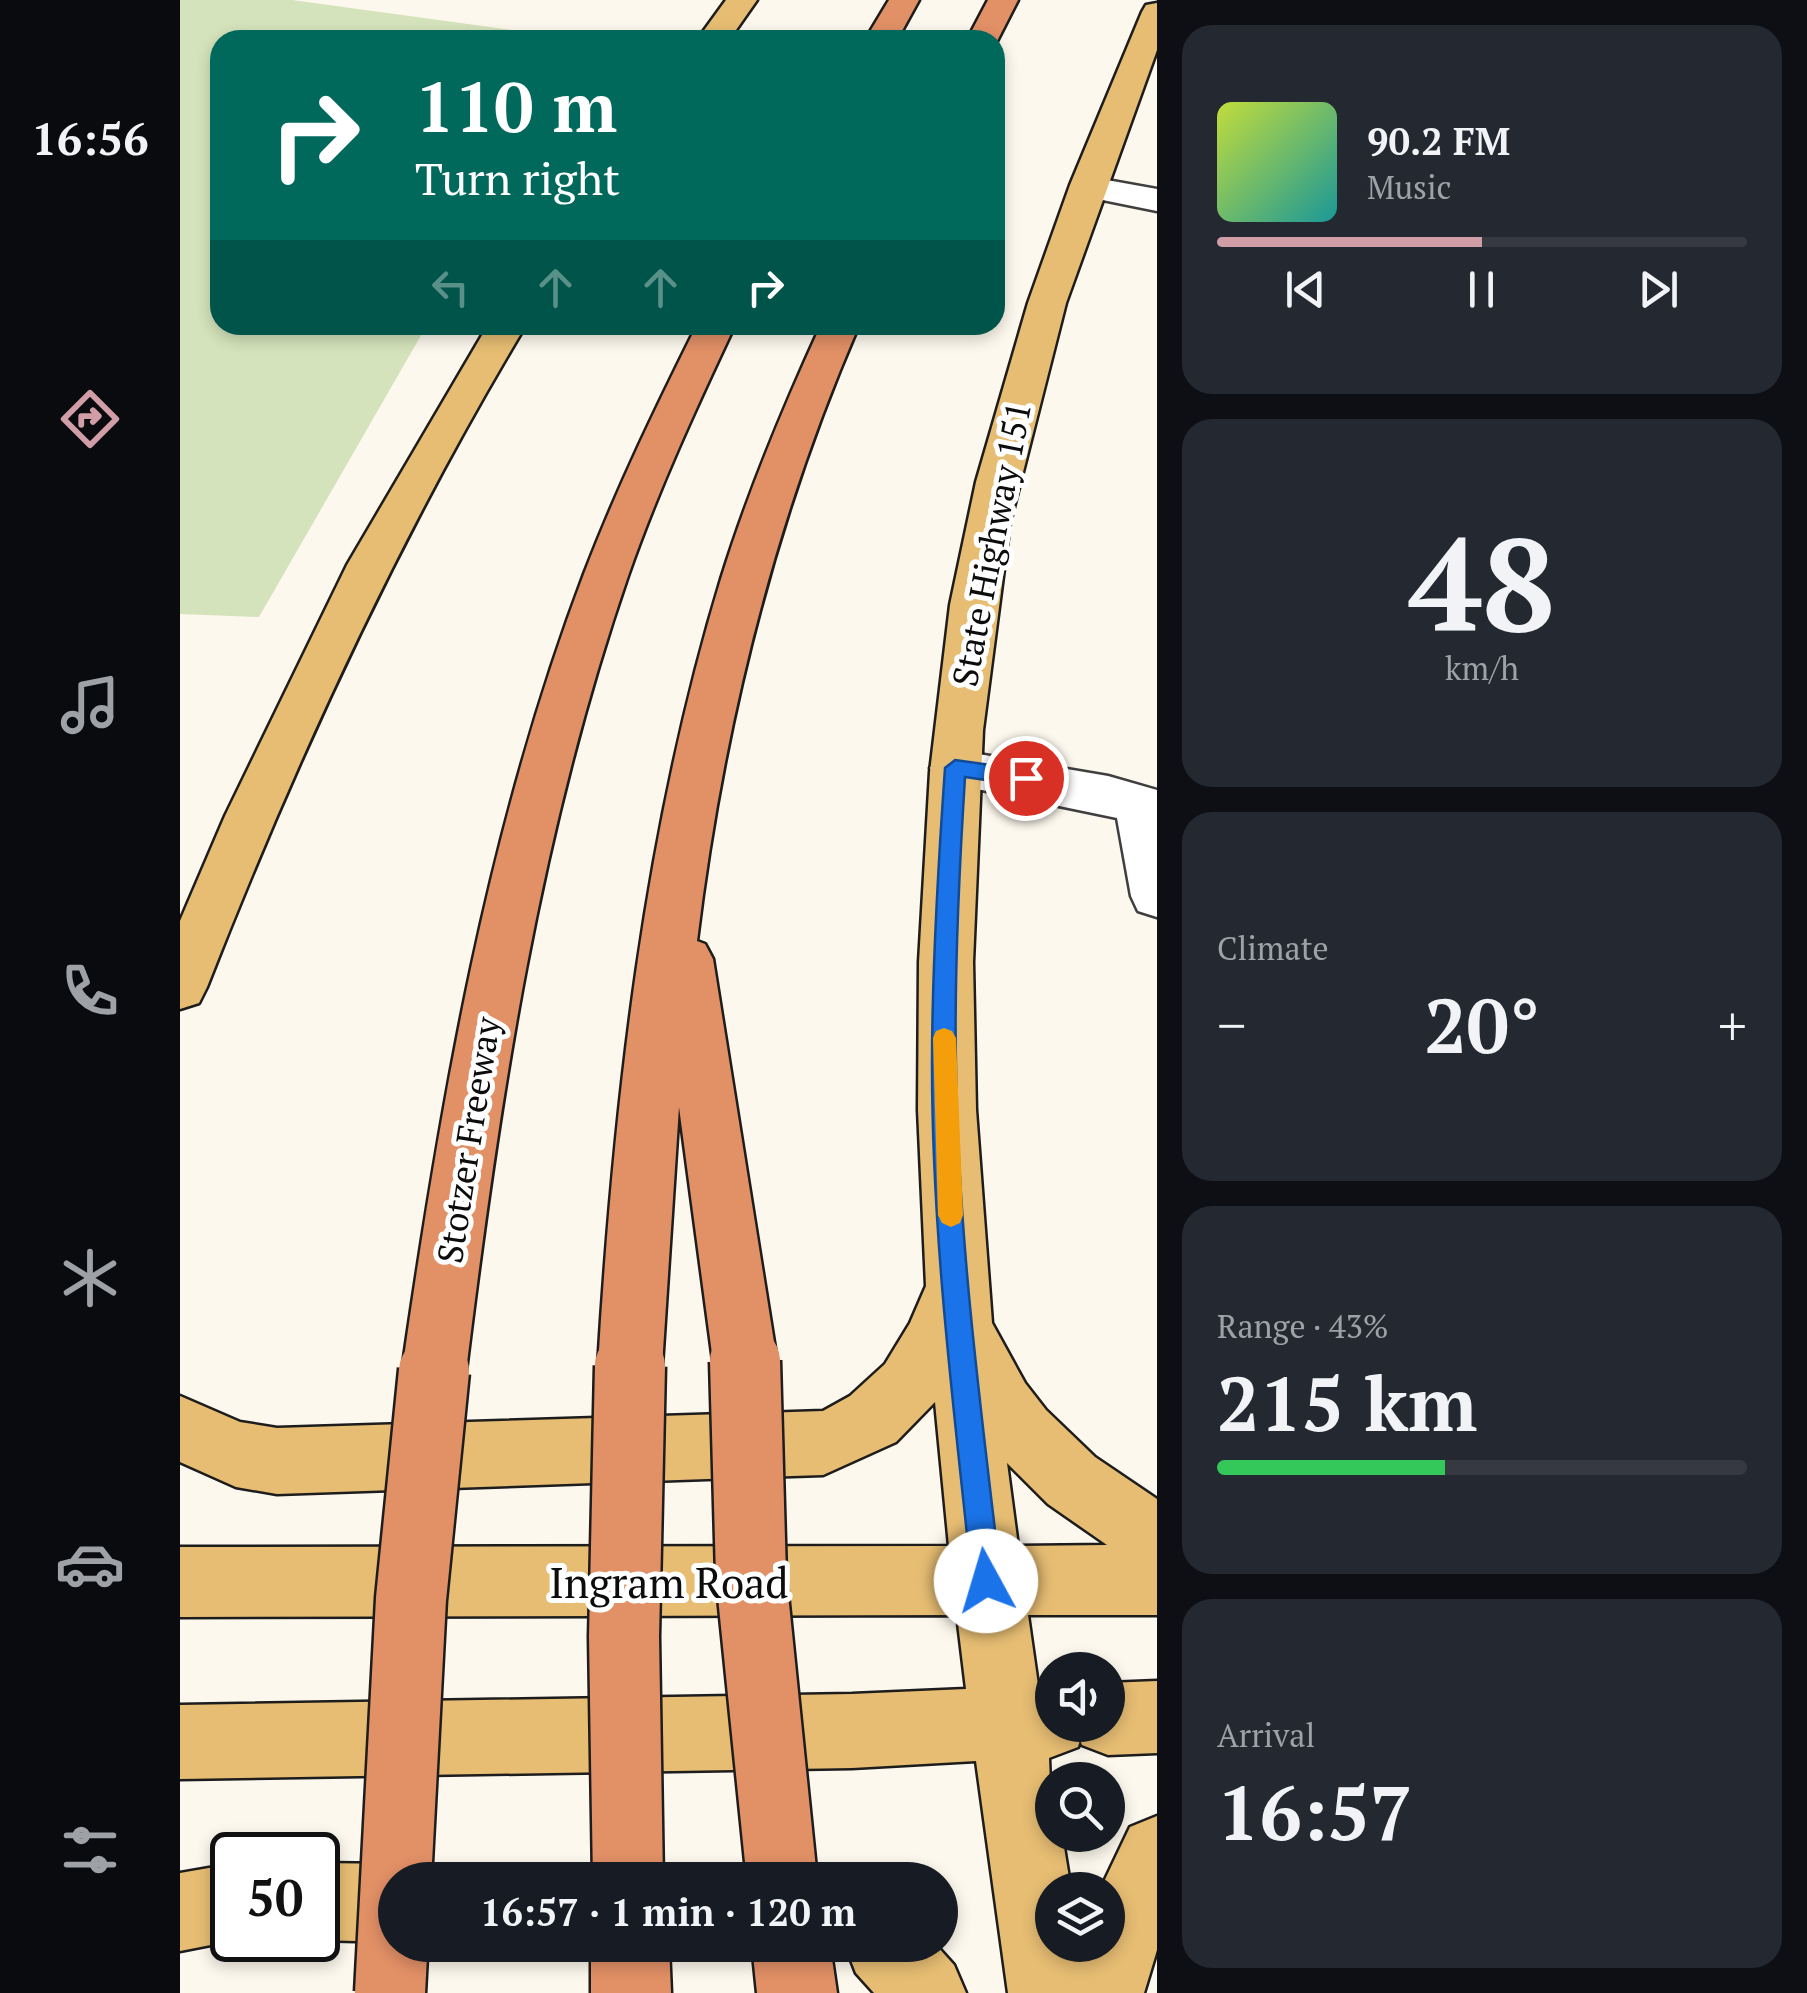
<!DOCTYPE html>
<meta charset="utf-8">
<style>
:root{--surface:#171b24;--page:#242831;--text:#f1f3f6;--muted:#9ea1a6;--line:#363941;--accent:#d19ea8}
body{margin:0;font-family:"PT Serif",serif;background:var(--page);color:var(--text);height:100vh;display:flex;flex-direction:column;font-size:38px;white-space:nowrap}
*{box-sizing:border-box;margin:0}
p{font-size:32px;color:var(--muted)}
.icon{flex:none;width:55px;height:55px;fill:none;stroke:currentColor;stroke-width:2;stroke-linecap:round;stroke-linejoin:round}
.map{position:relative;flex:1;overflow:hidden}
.details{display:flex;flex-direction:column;gap:25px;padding:25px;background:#0d0f14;width:650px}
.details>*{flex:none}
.banner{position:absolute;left:30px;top:30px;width:795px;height:305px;border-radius:30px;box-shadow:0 5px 15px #0003;background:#00695c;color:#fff;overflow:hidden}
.tools{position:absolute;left:855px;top:1652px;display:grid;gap:20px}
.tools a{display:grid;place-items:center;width:90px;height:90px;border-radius:50%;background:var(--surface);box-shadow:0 5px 15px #0003;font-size:50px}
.speed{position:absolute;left:30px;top:1832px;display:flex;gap:20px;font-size:50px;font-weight:700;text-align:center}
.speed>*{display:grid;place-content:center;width:130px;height:130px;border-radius:50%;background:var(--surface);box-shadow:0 5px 15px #0003;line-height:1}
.speed .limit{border:5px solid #111;border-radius:15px;background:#fff;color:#111}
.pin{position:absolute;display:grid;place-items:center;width:85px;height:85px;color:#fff;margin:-42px;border:5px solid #fff;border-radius:50%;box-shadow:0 2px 10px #0007}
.me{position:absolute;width:110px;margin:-55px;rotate:354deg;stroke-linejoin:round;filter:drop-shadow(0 0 8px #0008)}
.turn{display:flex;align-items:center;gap:35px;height:210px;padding:0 40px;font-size:45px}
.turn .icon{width:130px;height:130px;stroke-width:2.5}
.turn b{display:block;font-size:70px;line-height:85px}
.lanes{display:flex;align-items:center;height:95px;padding:0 40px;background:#0003;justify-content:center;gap:50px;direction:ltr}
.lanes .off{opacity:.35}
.big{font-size:75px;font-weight:700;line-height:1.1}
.details .widget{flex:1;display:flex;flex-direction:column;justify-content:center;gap:15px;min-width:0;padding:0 35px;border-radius:30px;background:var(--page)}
.details .dial{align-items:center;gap:0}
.dial b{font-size:130px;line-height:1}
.song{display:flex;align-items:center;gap:30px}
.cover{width:120px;height:120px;border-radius:15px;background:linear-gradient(135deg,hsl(70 70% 55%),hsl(180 70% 35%))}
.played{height:10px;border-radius:5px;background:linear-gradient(90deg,var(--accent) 50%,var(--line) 50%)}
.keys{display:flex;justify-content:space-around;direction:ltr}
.heat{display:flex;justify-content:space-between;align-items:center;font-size:55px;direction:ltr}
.charge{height:15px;border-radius:8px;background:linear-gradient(90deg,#34c759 43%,var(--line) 0)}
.trip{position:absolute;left:198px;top:1862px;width:580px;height:100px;border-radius:50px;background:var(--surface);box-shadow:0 5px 15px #0003;font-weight:700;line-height:100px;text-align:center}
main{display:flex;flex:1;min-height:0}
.dock{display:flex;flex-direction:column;width:180px;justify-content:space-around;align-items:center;background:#090b0e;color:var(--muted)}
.dock .icon{width:70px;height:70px}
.dock .selected{color:var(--accent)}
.dock b{font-size:45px;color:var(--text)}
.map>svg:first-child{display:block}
.green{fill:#d4e3bb}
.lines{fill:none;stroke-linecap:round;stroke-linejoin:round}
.minor-casing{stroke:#3f3f3f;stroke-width:5}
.major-casing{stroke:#1d1d1d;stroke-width:5}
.highway-casing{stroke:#1d1d1d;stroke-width:5}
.minor{fill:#fff;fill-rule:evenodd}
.major{fill:#e7bd73;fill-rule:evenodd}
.highway{fill:#e29066;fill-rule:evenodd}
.highway-bridge-casing{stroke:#1d1d1d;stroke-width:75;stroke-linecap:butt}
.highway-bridge{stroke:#e29066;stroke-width:70}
.route{fill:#1a73e8;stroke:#114b97;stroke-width:2.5}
.slow{fill:#f59e0b}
.labels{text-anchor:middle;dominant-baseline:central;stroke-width:10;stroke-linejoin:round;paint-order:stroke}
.street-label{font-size:35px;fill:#0c0c0c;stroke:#fff}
.near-street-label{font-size:42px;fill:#0c0c0c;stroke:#fff}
</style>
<main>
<nav class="dock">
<b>16:56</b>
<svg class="icon selected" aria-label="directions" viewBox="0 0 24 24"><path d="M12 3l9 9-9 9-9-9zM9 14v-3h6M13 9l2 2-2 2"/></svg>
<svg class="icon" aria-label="music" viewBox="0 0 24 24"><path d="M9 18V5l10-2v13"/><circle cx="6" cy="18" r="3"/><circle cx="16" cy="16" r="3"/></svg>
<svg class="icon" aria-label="phone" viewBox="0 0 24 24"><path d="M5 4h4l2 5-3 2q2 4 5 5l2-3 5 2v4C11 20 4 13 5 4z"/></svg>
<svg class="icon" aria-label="climate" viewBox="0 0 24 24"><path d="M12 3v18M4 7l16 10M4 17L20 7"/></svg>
<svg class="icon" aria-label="car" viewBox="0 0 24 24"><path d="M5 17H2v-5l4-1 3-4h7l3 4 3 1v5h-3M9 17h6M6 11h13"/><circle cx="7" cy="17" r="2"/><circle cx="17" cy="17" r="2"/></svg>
<svg class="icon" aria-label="filters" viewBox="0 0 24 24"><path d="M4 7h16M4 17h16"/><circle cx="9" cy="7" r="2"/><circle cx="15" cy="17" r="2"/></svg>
</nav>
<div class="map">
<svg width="977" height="1993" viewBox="0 0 977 1993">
<rect width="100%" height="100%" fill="#fdf8ed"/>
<path class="green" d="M0 0H112L404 40H40V325H247L79 617 0 614Z"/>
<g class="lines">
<g class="minor-casing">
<g id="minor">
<path d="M910 177 977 189V211L898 195 892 188 898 181Z"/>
<path d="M775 750 928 776 977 790V917L958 911 951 896 937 818 758 781 750 768 758 755Z"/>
</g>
</g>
<g class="major-casing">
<g id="major">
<path d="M546 0H577L549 40H517Z"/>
<path d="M977 3V50L886 303 830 523 803 730 793 962 796 1110 812 1323 845 1383 866 1410 915 1457 977 1499V1615H848L858 1685H872V1725H928V1683L977 1681V1753L928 1755 902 1745 900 1740 898 1747 869 1758 872 1835H882L891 1890H872V1945H928V1890H920L950 1827 977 1816V1950L964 1993H828L796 1761 672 1768 0 1779V1705L672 1694 786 1689 777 1615 0 1617V1547L769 1546 755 1402 716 1442 643 1475 97 1494 56 1487 0 1462V1396L60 1422 97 1428 643 1411 670 1396 705 1364 730 1323 746 1286 738 1110 739 962 750 772 770 605 796 482 848 303 890 185 962 12 966 5ZM827 1463 868 1504 927 1545 838 1546Z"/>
<path d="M308 325H346C219 536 117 757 27 987L19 1003 0 1009V921L45 816 167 565Z"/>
<path d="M138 1863 215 1864 242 1876 244 1880H215V1942L136 1940Z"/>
<path d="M52 1864V1940H56L0 1951V1873Z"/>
<path d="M665 1945H756L774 1965 786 1993H694L676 1973Z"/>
</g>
</g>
<g class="highway-casing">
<g id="highway">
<path d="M709 0H739L717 40H685Z"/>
<path d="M808 0H838L815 45V40H787Z"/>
<path d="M517 325H555C516 408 478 490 448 576 359 834 319 1102 286 1371L277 1393 254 1402 231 1393 222 1371C261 1101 307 830 404 574 437 488 476 407 517 325Z"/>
<path d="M641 325H679C593 523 543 727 517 941L525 944 533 959 597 1361 588 1383 565 1391 542 1383 533 1361 499 1107 482 1366 473 1388 450 1397 427 1388 418 1366C434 1103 464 832 541 579 568 492 603 408 641 325Z"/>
<path d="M411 1945H489L491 1993H411Z"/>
<path d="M572 1945H650L657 1993H577Z"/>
</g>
</g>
<use href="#minor" class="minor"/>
<use href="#major" class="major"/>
<use href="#highway" class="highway"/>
<g class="highway-bridge-casing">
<g id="highway-bridge">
<path d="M565 1361 571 1576 602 1880"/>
<path d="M448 1880 444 1637 450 1366"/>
<path d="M210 1993 231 1599 254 1371"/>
</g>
</g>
<use href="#highway-bridge" class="highway-bridge"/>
</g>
<path class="route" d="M775 760 846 770 857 778 846 786 785 777C779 873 774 970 776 1066 778 1239 801 1410 821 1581L817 1591 806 1596 796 1591 792 1581C774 1410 752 1238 752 1065 752 966 758 867 765 768Z"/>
<path class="slow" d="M764 1028 772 1031 776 1038 783 1215 780 1223 771 1227 762 1223 758 1215 753 1038 756 1031Z"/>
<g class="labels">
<g class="street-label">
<text transform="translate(811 544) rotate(-79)">State Highway 151</text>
<text transform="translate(288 1140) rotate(-81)">Stotzer Freeway</text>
</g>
<g class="near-street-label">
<text x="489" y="1582">Ingram Road</text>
</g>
</g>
</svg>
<div class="tools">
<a><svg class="icon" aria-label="sound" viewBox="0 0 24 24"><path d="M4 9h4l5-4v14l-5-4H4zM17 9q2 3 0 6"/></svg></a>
<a><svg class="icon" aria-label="search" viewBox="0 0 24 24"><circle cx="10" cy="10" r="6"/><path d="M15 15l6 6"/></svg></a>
<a><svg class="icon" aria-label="layers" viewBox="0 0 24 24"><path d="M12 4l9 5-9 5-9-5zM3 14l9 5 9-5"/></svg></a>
</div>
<div class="speed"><div class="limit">50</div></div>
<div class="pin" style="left:846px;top:778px;background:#d93025"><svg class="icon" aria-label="arrive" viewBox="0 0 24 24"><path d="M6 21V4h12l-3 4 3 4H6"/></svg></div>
<svg class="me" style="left:806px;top:1581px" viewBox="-20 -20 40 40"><circle r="19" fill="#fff"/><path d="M0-13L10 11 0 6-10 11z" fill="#1a73e8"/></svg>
<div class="trip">16:57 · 1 min · 120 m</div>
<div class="banner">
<div class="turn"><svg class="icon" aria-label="right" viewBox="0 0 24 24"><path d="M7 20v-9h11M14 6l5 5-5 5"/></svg><div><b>110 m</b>Turn right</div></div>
<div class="lanes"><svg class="icon off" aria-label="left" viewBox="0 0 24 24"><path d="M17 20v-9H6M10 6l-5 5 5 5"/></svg><svg class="icon off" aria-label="ahead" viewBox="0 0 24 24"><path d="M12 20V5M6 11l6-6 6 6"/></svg><svg class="icon off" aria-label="ahead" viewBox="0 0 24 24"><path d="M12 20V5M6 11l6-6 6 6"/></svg><svg class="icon" aria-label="right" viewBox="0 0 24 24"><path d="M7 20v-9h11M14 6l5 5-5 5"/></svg></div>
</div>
</div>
<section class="details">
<div class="widget">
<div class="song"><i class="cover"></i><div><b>90.2 FM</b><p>Music</p></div></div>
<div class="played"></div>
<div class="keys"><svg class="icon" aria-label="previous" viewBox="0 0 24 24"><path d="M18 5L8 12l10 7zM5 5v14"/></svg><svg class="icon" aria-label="pause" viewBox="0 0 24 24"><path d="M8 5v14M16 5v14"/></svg><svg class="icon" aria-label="next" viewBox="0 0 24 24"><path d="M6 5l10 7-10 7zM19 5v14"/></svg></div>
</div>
<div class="widget dial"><b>48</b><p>km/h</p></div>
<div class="widget"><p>Climate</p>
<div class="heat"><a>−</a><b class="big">20°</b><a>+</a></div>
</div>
<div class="widget"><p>Range · 43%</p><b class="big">215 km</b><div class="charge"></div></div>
<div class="widget"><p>Arrival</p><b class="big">16:57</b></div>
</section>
</main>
